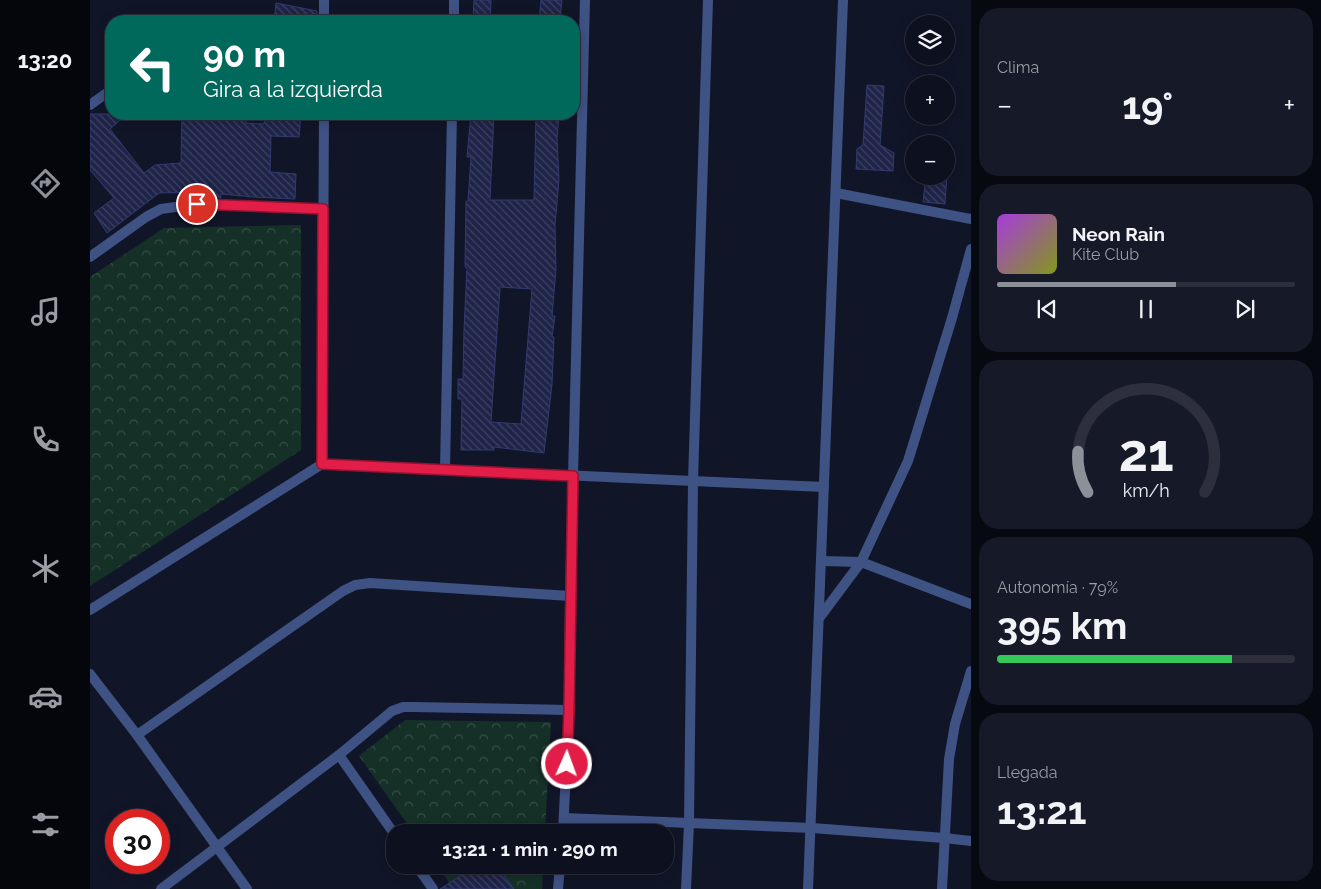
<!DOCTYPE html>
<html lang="es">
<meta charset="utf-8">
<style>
:root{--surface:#0d101e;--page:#161927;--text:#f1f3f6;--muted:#9a9da4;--line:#2d303c;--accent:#8c9099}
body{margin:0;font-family:Raleway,sans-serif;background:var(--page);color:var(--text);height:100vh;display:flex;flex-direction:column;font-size:19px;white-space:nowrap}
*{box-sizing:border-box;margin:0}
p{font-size:16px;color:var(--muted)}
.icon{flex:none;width:28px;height:28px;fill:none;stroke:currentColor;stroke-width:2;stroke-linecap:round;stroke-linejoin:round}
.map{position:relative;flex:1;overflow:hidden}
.sheet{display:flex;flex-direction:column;gap:8px;padding:8px;background:#070910;width:350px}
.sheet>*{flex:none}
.banner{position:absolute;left:15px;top:15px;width:475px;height:105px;border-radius:20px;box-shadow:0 2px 12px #0003,0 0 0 1px var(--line);background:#00695c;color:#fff;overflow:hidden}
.buttons{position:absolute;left:815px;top:15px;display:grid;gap:10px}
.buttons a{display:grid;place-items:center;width:50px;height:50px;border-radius:50%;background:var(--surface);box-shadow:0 2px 12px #0003,0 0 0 1px var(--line);font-size:25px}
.speed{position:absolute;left:15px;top:809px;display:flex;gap:10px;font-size:25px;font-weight:700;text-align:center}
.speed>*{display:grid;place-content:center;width:65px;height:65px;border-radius:50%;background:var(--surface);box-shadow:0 2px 12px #0003,0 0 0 1px var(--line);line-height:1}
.speed .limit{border:8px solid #d22;background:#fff;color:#111}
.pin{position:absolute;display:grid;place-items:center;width:42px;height:42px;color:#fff;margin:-21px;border:2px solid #fff;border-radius:50%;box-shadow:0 1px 5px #0007}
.me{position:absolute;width:55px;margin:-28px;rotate:2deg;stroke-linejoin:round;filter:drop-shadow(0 0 4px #0008)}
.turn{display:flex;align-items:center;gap:18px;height:105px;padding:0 15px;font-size:22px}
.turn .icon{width:65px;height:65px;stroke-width:2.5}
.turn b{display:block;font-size:35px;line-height:42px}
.big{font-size:38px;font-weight:700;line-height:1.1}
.sheet .widget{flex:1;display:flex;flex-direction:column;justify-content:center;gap:8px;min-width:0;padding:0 18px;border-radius:20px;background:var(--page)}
.sheet .dial{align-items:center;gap:0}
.dial svg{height:130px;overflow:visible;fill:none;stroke:var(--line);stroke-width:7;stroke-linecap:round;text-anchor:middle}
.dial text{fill:var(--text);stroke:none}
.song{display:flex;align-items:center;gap:15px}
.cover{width:60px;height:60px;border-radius:8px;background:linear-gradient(135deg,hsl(280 70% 55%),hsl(70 70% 35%))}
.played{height:5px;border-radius:2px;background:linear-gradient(90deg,var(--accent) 60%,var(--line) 60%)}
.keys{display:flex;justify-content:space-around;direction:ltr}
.heat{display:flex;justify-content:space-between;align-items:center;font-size:28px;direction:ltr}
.charge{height:8px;border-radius:4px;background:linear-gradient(90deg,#34c759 79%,var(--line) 0)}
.trip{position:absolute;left:296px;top:824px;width:288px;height:50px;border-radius:20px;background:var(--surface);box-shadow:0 2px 12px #0003,0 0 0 1px var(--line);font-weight:700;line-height:50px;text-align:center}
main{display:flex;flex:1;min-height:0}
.menu{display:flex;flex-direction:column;width:90px;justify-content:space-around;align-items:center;background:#05060c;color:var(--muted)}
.menu .icon{width:35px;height:35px}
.menu .on{color:var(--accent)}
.menu b{font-size:22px;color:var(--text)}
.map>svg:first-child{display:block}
.park{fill:url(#park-crowns)}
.building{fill:url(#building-back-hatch);stroke:#323a72;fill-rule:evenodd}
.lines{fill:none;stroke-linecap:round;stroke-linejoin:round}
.minor{stroke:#3f5284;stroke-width:10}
.tertiary{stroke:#3f5284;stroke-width:10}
.route-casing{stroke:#92132f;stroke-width:12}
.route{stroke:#e11d48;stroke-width:9}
</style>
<main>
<nav class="menu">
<b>13:20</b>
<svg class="icon on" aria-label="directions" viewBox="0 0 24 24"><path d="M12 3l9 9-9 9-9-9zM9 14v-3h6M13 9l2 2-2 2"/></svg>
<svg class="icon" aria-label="music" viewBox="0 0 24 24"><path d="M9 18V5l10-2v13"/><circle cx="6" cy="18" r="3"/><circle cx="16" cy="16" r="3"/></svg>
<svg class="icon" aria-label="phone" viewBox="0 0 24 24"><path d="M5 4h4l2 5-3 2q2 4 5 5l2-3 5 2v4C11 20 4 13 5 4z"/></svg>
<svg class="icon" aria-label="climate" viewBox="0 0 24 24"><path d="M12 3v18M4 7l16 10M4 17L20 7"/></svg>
<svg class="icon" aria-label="car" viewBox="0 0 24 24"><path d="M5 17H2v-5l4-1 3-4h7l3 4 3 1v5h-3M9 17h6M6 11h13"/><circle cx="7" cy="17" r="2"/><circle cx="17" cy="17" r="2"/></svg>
<svg class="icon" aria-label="filters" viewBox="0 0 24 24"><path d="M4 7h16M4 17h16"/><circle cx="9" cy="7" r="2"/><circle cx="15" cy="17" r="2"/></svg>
</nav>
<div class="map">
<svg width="881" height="889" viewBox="0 0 881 889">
<defs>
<pattern id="park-crowns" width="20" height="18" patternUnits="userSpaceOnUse" patternTransform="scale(1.25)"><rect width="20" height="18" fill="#153127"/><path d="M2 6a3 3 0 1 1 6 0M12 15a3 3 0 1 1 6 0" fill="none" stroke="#364f47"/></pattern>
<pattern id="building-back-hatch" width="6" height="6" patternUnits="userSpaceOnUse" patternTransform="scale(1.25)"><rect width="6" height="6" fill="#1e2348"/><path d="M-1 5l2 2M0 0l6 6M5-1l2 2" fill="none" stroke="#3e4363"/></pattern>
</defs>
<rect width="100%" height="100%" fill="#111528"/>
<g class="park">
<path d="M211 225V450L0 586V277L74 228Z"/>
<path d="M315 720 461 722 455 832H323L269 756Z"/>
<path d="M347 865H453L452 889H364Z"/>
</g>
<g class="building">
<path d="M384 0H401L400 21H383Z"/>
<path d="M451 0H472L470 21H449Z"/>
<path d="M186 3 227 11V21H184Z"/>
<path d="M777 85 794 86 790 145 804 153 803 171 766 169 767 149 773 145Z"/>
<path d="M0 114H37L20 129 54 173 65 165 91 163 92 114H156V123L174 124 175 114H211L209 137 181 136 180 172 206 174 205 199 164 197 131 194V198L110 197V192L69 193 17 233 4 213 24 198 0 170Z"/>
<path d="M381 114H404L400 200H444L446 114 469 116 467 138 469 180 465 225 466 269 462 316H465L462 337H464L462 384 454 453 404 447V450H371L372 399H368V379H373L374 329 377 268 375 267 376 201H378L381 157H377ZM410 287 442 289 431 424 401 422Z"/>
<path d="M836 176H857L855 204 833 202Z"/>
<path d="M388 865H407L424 889H350Z"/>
</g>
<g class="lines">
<g class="minor">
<path d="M364 21V0"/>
<path d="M0 105 21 90"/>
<path d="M746 193 881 219"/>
<path d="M0 257 56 217 71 209 107 204 233 209"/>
<path d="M355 470 362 114"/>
<path d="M731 561 771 562 881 604"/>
<path d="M0 610 232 464 734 487"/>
<path d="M730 617 771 562 818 461 862 318 881 249"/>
<path d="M0 674 47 735 157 889"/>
<path d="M47 735 253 591 265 585 280 583 480 596"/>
<path d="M249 755 305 835"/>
<path d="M474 818 722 828 854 838 881 841"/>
<path d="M473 832 479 710 480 596 495 0"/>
<path d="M326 865 343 889"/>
<path d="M71 889 249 755 302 711 313 707H322L479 710"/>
<path d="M468 889 470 865"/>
<path d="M596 889 599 823 603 481 618 0"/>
<path d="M718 889 753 0"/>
<path d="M852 889 859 759 865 724 881 671"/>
</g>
<g class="tertiary">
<path d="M234 21V0"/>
<path d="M232 464 234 114"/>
</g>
</g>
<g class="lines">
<g class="route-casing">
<path id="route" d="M107 204 233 209 232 464 483 476 479 710 477 764"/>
</g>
<use href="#route" class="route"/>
</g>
</svg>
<div class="buttons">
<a><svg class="icon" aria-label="layers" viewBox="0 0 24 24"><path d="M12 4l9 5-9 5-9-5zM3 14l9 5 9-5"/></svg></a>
<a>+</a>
<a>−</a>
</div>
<div class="speed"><div class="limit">30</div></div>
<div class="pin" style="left:107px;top:204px;background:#d93025"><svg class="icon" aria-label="arrive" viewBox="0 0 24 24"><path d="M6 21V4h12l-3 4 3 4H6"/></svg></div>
<svg class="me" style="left:477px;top:764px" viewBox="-20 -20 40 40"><circle r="17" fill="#e11d48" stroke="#fff" stroke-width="3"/><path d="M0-11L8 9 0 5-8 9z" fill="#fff"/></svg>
<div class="trip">13:21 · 1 min · 290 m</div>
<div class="banner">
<div class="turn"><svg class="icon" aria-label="left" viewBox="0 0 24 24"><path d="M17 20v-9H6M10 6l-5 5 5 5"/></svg><div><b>90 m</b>Gira a la izquierda</div></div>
</div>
</div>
<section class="sheet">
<div class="widget"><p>Clima</p>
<div class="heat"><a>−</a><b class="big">19°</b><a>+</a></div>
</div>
<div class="widget">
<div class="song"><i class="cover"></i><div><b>Neon Rain</b><p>Kite Club</p></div></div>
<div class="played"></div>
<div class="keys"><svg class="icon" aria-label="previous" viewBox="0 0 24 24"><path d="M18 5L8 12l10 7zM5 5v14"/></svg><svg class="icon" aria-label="pause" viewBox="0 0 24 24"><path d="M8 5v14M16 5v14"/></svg><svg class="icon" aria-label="next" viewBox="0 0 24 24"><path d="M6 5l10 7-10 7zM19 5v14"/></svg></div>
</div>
<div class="widget dial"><svg viewBox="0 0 100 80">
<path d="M14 69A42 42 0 1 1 86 69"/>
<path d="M14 69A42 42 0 0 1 8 44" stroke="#8c9099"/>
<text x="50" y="56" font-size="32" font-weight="700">21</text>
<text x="50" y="72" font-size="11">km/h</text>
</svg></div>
<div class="widget"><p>Autonomía · 79%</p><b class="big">395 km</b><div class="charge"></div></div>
<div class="widget"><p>Llegada</p><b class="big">13:21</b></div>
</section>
</main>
